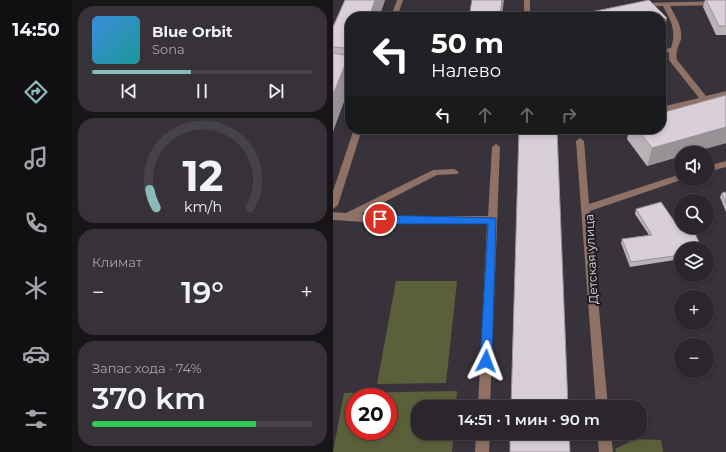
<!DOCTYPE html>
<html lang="ru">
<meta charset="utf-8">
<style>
:root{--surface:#2a262c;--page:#363238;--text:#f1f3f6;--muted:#a5a5a9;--line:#464348;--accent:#8bbbb9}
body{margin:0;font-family:Montserrat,sans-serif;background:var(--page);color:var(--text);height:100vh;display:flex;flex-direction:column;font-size:15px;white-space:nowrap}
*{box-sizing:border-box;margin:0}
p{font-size:13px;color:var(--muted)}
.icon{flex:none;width:22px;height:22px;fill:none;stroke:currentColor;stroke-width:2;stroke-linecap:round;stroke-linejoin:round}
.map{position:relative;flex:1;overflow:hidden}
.details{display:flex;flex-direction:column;gap:6px;padding:6px;background:#171518;width:261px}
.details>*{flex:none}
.top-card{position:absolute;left:12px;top:12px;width:321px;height:122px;border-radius:16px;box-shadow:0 2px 6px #0003,0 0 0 1px var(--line);background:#202124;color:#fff;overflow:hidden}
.controls{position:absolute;left:341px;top:146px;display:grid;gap:8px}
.controls a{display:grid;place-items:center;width:40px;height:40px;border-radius:50%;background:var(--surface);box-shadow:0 2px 6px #0003,0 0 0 1px var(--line);font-size:20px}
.speed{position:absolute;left:12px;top:388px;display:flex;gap:8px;font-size:20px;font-weight:700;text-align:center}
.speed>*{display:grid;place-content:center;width:52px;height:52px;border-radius:50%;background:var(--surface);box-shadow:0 2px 6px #0003,0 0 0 1px var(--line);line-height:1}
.speed .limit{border:6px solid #d22;background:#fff;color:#111}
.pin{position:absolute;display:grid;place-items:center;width:34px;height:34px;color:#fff;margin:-17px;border:2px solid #fff;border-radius:50%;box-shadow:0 1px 4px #0007}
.me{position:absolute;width:44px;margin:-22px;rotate:3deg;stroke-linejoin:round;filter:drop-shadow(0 0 3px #0008)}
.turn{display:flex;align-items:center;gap:14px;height:84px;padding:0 20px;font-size:18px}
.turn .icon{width:52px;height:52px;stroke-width:2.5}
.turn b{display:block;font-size:28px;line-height:34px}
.lanes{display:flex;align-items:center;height:38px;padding:0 20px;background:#0003;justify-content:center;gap:20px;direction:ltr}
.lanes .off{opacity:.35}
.big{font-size:30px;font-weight:600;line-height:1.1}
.details .tile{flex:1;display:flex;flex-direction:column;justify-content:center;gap:6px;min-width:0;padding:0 14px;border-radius:16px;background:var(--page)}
.details .dial{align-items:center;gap:0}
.dial svg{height:104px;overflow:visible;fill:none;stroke:var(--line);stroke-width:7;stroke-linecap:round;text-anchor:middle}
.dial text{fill:var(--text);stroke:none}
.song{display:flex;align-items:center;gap:12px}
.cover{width:48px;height:48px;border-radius:6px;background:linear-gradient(135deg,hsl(210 70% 55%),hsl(180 70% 35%))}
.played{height:4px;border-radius:2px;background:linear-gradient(90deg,var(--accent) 45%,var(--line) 45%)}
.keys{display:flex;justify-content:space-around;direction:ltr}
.heat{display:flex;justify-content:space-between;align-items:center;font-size:22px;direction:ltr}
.charge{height:6px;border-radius:3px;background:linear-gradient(90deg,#34c759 74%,var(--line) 0)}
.trip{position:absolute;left:78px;top:400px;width:236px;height:40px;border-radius:16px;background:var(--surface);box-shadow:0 2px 6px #0003,0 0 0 1px var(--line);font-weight:600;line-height:40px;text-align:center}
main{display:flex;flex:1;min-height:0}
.tab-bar{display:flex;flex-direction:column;width:72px;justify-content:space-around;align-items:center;background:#110f12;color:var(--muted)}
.tab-bar .icon{width:28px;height:28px}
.tab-bar .current{color:var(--accent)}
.tab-bar b{font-size:18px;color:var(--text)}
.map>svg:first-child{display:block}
.green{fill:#5c603a;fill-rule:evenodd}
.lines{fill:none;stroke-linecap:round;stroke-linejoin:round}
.minor{fill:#8f7166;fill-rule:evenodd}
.wall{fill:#bbb2b8}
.shaded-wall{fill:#989196}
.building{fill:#d9cfd6;stroke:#989196}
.route{fill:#1a73e8;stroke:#114b97}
.labels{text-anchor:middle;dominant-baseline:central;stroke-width:4;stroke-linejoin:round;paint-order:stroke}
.street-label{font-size:12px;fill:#e3dfe5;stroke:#1e1b1f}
</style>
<main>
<nav class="tab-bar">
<b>14:50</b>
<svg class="icon current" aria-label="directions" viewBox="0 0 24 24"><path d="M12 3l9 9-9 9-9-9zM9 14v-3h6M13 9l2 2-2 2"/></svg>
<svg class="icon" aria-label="music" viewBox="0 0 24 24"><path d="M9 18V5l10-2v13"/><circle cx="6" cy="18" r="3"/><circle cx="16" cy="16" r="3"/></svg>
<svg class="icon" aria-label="phone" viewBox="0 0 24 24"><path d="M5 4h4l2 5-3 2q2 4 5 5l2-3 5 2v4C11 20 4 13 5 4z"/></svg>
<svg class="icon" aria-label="climate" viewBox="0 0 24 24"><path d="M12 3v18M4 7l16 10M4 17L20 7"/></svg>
<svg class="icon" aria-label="car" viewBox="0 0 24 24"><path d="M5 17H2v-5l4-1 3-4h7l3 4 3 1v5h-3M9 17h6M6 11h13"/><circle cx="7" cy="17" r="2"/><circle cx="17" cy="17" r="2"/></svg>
<svg class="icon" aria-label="filters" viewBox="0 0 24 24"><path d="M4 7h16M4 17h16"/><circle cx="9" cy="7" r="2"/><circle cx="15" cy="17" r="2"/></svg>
</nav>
<section class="details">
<div class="tile">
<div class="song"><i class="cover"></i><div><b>Blue Orbit</b><p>Sona</p></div></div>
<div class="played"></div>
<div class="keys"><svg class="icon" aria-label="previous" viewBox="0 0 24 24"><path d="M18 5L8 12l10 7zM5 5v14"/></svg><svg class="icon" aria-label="pause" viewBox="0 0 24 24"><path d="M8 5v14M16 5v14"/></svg><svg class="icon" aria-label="next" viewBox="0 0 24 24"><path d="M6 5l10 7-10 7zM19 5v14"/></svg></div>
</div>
<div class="tile dial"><svg viewBox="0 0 100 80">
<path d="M14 69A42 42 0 1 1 86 69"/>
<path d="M14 69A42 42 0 0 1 9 55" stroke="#8bbbb9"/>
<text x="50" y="56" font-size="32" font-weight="700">12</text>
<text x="50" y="72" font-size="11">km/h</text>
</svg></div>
<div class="tile"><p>Климат</p>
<div class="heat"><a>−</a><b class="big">19°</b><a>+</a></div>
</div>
<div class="tile"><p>Запас хода · 74%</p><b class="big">370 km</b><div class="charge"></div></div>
</section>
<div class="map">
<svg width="393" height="452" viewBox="0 0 393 452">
<rect width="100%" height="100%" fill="#38333a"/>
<g class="green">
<path d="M63 281H124L113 383 44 384Z"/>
<path d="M124 391 123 407H85V433H121L119 452H0L11 393ZM21 397H55V431H21Z"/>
<path d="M302 439 328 440 330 452H283L282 449Z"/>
</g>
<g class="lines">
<g class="minor">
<path d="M64 0H70L64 17H58Z"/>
<rect x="191" y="0" width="6" height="17"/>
<path d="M393 1V5L337 6C342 16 350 27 348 39 346 46 342 51 344 60L373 96 393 91V95L328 113V107L366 98 336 60V52L328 54V50L338 48C344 31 338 21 330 6L307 7 304 5 307 3Z"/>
<path d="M21 129H29L5 205 0 209V191Z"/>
<path d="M247 138 251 141 256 204 348 174V179H351L257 211 275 407H263L243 141Z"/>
<path d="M163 144 167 147 157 407H145L154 224H62L0 220V212L13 213 100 170 121 169 126 172 124 174 104 175 28 214 62 216H155L159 147Z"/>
<path d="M393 161V167L374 172V166Z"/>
<path d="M143 433H157L156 452H142Z"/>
<path d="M264 433H278L280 452H266Z"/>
</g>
</g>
<g class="wall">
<path d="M12 0H52L46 17H17V85L0 131V27Z"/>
<path d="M372 0H393V35H383L370 7Z"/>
<path d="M393 95V143L357 153H348V156L314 166 294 139 296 129H328Z"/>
<path d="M393 192V212L387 197 389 193Z"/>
<path d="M303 209 348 249V259L297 267 288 243 289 239 316 235 302 214Z"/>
</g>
<g class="shaded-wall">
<path d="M42 0H52L46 17H36Z"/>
<path d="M169 0H171L169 17H167Z"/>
<path d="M334 18 330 36H328V19Z"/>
<path d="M17 52V85L0 131V95Z"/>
<path d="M393 127V143L357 153H348V156L314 166 319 148Z"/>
</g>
<g class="building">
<path d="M12 0H42L36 17H17V52L0 95V53L11 55 12 48 0 47V27Z"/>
<path d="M139 0H169L167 17H136Z"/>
<path d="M316 0 334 18 328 19V17H234Z"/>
<path d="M373 0H393V26H386Z"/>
<path d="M393 95V127L319 148 304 129H328V113Z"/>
<path d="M186 129H224L235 407H178Z"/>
<path d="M393 192V203L389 193Z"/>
<path d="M328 202 348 231 360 229 369 249H348V255L298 262 289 239 319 235 303 209Z"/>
<path d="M177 433H236L237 452H177Z"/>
</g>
<path class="route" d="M47 215 163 218 159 361 157 365 153 367 149 365 147 361 155 224H62L44 221V216Z"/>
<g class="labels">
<g class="street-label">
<text transform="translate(258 259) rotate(-93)">Детская улица</text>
</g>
</g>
</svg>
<div class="controls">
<a><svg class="icon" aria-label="sound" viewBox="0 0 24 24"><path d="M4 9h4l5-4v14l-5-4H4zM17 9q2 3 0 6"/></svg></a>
<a><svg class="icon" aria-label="search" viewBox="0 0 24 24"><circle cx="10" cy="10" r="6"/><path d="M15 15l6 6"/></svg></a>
<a><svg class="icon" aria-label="layers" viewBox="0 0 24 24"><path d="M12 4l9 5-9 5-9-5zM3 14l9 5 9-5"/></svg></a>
<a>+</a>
<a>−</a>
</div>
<div class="speed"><div class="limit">20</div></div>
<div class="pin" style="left:47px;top:219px;background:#d93025"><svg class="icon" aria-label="arrive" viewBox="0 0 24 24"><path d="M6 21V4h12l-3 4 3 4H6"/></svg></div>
<svg class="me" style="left:153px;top:361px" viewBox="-20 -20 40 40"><path d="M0-17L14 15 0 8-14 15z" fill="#1a73e8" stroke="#fff" stroke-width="4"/></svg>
<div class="trip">14:51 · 1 мин · 90 m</div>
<div class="top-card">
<div class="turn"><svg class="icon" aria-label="left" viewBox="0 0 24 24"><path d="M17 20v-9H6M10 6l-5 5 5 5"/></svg><div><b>50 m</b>Налево</div></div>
<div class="lanes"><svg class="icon" aria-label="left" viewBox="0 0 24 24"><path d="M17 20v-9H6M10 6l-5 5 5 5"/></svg><svg class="icon off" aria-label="ahead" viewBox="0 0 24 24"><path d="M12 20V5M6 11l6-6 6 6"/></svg><svg class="icon off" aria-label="ahead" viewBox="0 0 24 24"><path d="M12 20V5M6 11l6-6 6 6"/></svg><svg class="icon off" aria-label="right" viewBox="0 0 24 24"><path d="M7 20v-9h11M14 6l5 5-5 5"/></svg></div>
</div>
</div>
</main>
